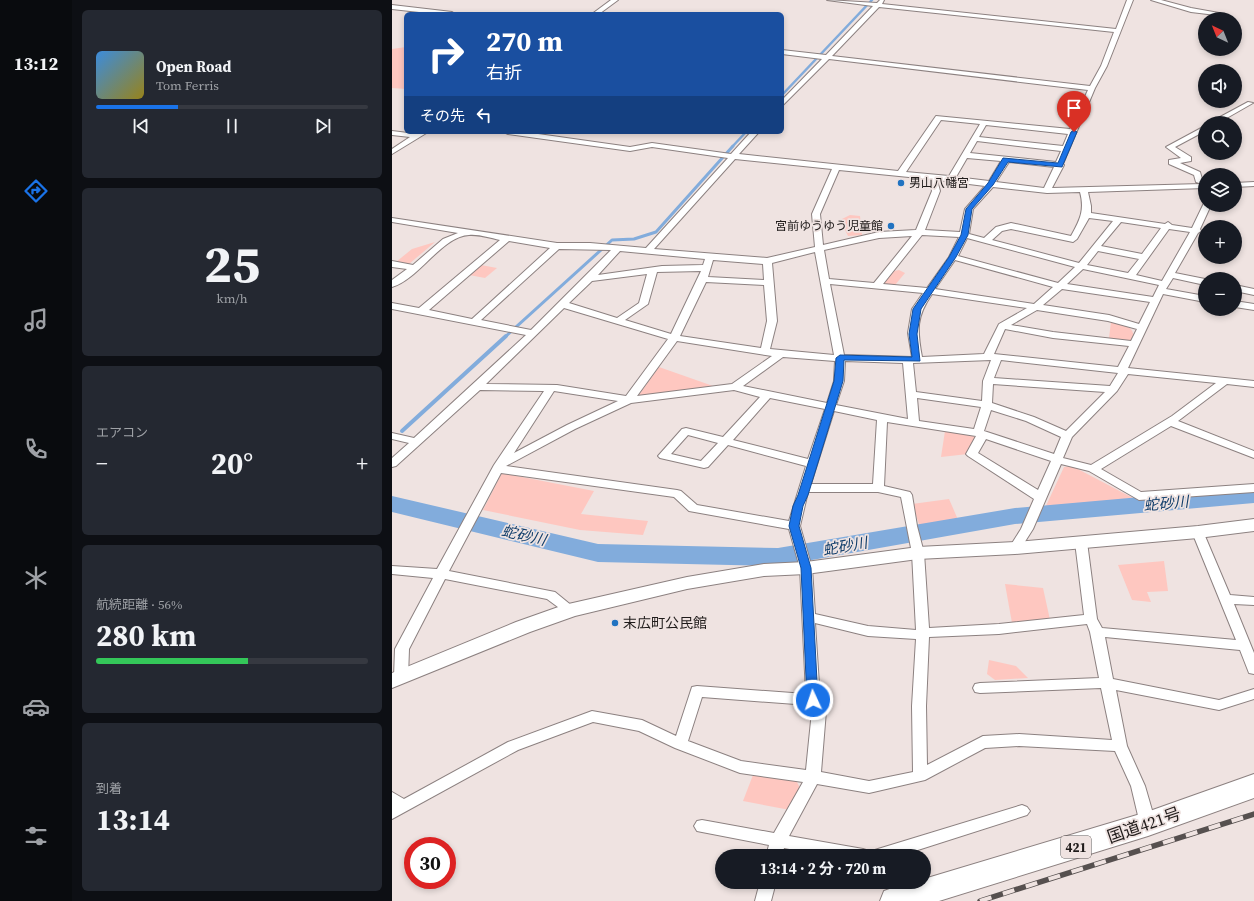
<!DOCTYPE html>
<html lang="ja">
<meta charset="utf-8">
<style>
:root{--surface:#171b24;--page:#242831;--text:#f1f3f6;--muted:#9ea1a6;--line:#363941;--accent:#1a73e8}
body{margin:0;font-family:"Source Serif 4","Noto Sans JP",serif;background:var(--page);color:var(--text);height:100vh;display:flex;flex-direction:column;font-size:15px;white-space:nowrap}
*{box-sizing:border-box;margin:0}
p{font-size:13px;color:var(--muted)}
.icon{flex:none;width:22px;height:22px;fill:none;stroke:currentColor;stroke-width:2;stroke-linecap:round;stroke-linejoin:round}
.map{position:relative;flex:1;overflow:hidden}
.drawer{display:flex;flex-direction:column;gap:10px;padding:10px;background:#0d0f14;width:320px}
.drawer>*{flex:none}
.hud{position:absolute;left:12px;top:12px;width:380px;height:122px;border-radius:6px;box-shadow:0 2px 6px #0003;background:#1a4fa0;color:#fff;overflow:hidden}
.needle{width:26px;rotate:317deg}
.controls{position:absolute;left:806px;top:12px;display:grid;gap:8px}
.controls a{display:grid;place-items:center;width:44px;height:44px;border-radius:50%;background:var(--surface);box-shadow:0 2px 6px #0003;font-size:20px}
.speed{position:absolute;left:12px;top:837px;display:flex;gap:8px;font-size:20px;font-weight:700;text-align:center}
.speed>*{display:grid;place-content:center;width:52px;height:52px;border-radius:50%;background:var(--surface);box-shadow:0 2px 6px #0003;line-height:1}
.speed .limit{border:6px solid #d22;background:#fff;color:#111}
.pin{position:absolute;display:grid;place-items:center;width:34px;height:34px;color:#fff;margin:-41px -17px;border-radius:50% 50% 50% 0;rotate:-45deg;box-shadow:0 0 4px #0007}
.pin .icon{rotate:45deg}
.me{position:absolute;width:44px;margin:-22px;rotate:357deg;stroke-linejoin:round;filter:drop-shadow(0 0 3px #0008)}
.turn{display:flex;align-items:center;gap:14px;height:84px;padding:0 16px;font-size:18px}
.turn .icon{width:52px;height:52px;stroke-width:2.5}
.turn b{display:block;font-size:28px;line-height:34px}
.then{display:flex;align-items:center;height:38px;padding:0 16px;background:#0003;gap:8px;font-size:15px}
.big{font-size:30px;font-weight:700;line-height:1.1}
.drawer .widget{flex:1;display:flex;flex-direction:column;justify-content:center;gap:6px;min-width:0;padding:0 14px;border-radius:6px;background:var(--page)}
.drawer .dial{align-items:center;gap:0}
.dial b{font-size:52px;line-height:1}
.song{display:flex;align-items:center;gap:12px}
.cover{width:48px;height:48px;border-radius:6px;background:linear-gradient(135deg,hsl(210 70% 55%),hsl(50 70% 35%))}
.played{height:4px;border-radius:2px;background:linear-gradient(90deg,var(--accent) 30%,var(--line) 30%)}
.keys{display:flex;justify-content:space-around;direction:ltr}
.heat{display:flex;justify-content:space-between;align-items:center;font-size:22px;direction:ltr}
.charge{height:6px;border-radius:3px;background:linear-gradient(90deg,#34c759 56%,var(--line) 0)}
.trip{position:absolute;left:323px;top:849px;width:216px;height:40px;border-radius:20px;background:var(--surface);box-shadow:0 2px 6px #0003;font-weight:700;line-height:40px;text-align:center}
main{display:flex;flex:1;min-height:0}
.menu{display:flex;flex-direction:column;width:72px;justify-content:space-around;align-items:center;background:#090b0e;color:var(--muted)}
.menu .icon{width:28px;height:28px}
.menu .selected{color:var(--accent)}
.menu b{font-size:18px;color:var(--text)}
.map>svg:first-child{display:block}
.green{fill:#fec7c0}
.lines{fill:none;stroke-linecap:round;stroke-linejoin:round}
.stream-far2{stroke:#82acdc;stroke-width:2.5}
.stream-far1{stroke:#82acdc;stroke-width:3}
.stream{stroke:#82acdc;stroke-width:4}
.river{fill:#82acdc;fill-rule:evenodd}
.street-casing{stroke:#8c8180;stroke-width:2}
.secondary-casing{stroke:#8c8180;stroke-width:2}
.highway-casing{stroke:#8c8180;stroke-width:2}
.street{fill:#fff;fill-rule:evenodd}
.secondary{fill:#fff;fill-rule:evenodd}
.highway{fill:#fff;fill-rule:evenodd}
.rail-casing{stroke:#56504f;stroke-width:5.5}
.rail{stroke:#efe3e1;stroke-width:4;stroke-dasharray:12;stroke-linecap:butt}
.route{fill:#1a73e8;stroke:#114b97}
.poi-dot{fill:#2173c1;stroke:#efe3e1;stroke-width:1.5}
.labels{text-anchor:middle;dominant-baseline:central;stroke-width:3.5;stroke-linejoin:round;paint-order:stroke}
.far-poi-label{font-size:12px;fill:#1f1b1a;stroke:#efe3e1;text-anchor:start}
.shield{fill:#efe3e1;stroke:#5d5756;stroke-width:1}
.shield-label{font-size:13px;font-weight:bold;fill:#1f1b1a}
.poi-label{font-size:14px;fill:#1f1b1a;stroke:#efe3e1;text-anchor:start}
.water-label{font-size:15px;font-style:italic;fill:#113e6b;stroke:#efe3e1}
.near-street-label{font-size:17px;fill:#1f1b1a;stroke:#efe3e1}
</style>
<main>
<nav class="menu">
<b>13:12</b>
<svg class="icon selected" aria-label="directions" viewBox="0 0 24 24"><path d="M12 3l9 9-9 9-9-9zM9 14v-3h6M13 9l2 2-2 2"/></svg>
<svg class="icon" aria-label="music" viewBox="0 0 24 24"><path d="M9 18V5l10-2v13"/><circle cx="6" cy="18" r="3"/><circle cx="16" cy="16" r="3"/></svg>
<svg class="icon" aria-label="phone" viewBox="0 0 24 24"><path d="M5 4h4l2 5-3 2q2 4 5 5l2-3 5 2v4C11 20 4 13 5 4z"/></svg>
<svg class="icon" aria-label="climate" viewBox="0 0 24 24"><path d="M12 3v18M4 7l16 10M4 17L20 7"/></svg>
<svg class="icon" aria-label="car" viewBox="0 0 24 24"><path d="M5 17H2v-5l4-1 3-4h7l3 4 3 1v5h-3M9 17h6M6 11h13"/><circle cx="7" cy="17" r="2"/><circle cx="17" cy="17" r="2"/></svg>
<svg class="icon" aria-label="filters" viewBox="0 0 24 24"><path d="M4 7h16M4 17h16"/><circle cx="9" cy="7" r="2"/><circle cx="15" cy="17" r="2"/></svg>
</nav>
<section class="drawer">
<div class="widget">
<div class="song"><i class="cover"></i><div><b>Open Road</b><p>Tom Ferris</p></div></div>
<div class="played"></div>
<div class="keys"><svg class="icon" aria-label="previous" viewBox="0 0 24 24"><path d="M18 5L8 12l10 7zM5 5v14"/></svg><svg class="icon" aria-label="pause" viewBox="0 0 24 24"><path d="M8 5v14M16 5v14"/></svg><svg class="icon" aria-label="next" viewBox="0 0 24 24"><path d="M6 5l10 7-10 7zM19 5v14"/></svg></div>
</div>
<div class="widget dial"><b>25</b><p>km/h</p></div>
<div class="widget"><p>エアコン</p>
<div class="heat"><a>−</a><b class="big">20°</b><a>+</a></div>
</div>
<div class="widget"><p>航続距離 · 56%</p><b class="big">280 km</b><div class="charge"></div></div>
<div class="widget"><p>到着</p><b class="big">13:14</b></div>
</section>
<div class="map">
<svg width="862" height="901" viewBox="0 0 862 901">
<rect width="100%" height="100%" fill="#efe3e1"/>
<g class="green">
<path d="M14 47V89L0 88V49Z"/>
<path d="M458 215 468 216 470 235 456 236 448 220Z"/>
<path d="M43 242 17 264 4 262 20 249Z"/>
<path d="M89 265 105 268 93 278 77 275Z"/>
<path d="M507 270 513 273 503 285H494L490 283 498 272Z"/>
<path d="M719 322C731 325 742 325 742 339L735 342 717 338Z"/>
<path d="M267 367 321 386 254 397 246 396Z"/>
<path d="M553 431 581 436 585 438 576 454 549 457Z"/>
<path d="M680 466 741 498 653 508 672 467Z"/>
<path d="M110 473 202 491 189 514 256 521 251 535 188 530 91 510Z"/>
<path d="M557 499 567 522 528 527 520 504Z"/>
<path d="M772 561 776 591 755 592 759 602 740 600 726 565Z"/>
<path d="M613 584 651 588 658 620 620 623Z"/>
<path d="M597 660 624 666 636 678 603 680 595 674Z"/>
<path d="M361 775 404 780 409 790 398 810 351 801Z"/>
</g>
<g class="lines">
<g class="stream-far2">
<path d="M390 95 480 0"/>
<path d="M340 147 354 132"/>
</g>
<path class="stream-far1" d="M113 337 220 240 242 239 264 232 341 146"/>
<path class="stream" d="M10 431 114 336"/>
<path class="river" d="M862 487V503L623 524 386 566 206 562 0 512V496L206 544 386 548 623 508Z"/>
<g class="street-casing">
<g id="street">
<path d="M219 0H226L207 14H200Z"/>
<path d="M435 0 485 3 488 0H492L490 4 724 29 735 0H741L715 66 703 88 671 164 672 165 660 188 810 184 804 182 802 175 777 164V160L789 158 774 147 813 126V131L783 147 799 157V161L788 163 808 172 810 179H813V188L696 192 699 206V213L773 224 776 222 780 225 800 228 812 203 813 205H819L808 229 809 231 806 233 783 273 813 279V285L781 278 774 289 813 296V302L771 294 736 368 862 381V387L835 384 786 421 862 451V458L779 426 709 469 749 492 862 484V492L747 500 697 471 669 464 641 529 627 551H619L617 548 629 529 642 499 576 456 574 454 584 436 495 422 492 486 518 492 520 495 525 526 532 553 537 628 607 624 692 615 683 542 685 539H693L695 542 705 619 710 628 844 640 800 532 802 529H810L838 595 862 597V605L842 604 862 653V674L857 673 848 650 713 637 721 679 827 700 862 689V699L827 710 724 690 735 746 753 786 764 824 761 829 756 830 751 829 748 824 739 786 723 751 627 746 593 748 533 780 477 793 425 784 397 836 471 849 477 851 478 855 480 851 486 849 630 805 635 807 638 811 635 815 507 856H435L392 848 390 856H374L377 845 310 832 305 831 302 826 305 821 310 820 382 833 411 782 348 773 283 748 247 731 201 722 126 750 0 819V792L12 799 116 742 200 711 250 720 284 736 300 687 305 686 414 694 408 568 397 529 297 511 282 497 109 473 57 571 163 592 185 610 184 613H174L155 599 53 579 17 649 16 677 14 681 9 682 4 681 2 677 3 649 41 578 0 574V566L45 569 102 465 152 391 88 390 4 466 0 467V458L17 443 0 439V433L22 438 134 335 0 309V303L27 308 108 240C98 238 87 234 77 235 50 236 26 280 0 287V280L15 269 0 267V261L21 265 51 239 66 233 0 222V218L165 243H198L254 248 336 158 260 147 238 151 116 134 112 132H132L238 147 260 143 339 154 359 132H367L347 154 506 171 544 116 678 129 696 90 437 59 390 106V100L430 59 390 54V50L434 55 481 6ZM487 7 722 32 709 66 698 86 440 56ZM549 120 588 124 557 176 514 172ZM594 125 676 134 671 146 587 137ZM585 141 669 151 664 162 578 153ZM575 158 609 161 597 181 564 177ZM343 159 440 169 420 214 423 247 375 258 262 249ZM617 162 662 167 652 188 604 182ZM447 170 537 179 540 191 524 230 487 232 431 245 428 214ZM545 180 593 186 573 209 568 232 533 230 548 191ZM601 187 655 193 688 192C693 210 688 220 679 236L619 223 604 227 592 238 577 234 581 209ZM697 218 721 221 687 263 600 240 610 231 619 229 681 242 685 239ZM729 222 769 228 750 254 709 246ZM777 229 798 232 770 281 744 275ZM530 235 567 237 557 257 535 288 491 284ZM520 236 482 283 437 279 432 250 487 238ZM575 238 683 267 666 283 566 256ZM117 241 158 248 80 319 37 310ZM167 249 219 250 139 330 89 320ZM228 251 313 259 311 265 270 266 206 275ZM706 251 747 259 736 273 695 265ZM423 252 442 355 378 349 385 321 380 263ZM321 260 371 264 372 280 316 277ZM563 260 661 287 642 304 543 289ZM691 269 767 285 761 297 675 284ZM309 271 279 334 233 320 256 304 265 272ZM255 274 247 303 225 318 177 303 200 281ZM314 282 372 285 375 321 369 348 288 336ZM438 284 531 293 520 309 516 333 520 357 452 355ZM670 289 758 302 747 324 717 315 651 305ZM540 294 635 308 607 324 592 354 530 357C525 330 524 317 540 294ZM172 308 276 339 234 396 165 385 94 384ZM645 310 716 321 745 329 739 341 661 332 619 325ZM613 329 661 338 737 346 726 367 602 354ZM285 341 380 356 340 384 245 396ZM391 357 443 361 442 381 435 403 351 386ZM599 360 591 381 590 401 524 392 521 363ZM609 360 726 373 718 386 602 378ZM453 361 511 363 516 419 444 405 452 381ZM736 374 824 383 780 416 699 465 671 458 680 437 725 391ZM601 384 713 392 674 431 642 417 600 403ZM342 390 368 397 331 437 294 428 290 429 266 456 268 458 312 468 316 467 336 445 414 466 397 521 305 505 289 491 285 490 114 466 183 429 239 403ZM162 391 226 401 175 425 122 453ZM378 398 433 409 416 459 341 440ZM525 398 589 407 582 429 527 421ZM599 410 634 421 669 437 662 454 592 431ZM442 411 485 420 481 484H419ZM296 435 326 443 309 461 279 454ZM594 439 659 461 646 490 586 453ZM416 492H486L509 497 520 553 524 630 476 626 423 614 420 568 408 526ZM423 623 476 636 524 639 520 706 521 772 477 781 429 772 434 711 428 700ZM695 624 698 632 707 678 588 683 583 684 581 688 583 692 588 693 709 688 720 740 627 734 591 736 535 765 534 706 537 637 607 634ZM310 697 417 705 420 711 414 770 349 761 296 741Z"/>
<path d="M759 0H769L799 8 827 13 824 15 799 12Z"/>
<path d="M0 5 60 12 63 14H45L0 9Z"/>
<path d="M856 102 861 103 826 123H817Z"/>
<path d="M0 131 24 134 36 132 0 154V149L18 137 0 135Z"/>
<path d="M862 182V186L843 187V183Z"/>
<path d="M843 285 862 289V295L843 291Z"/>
<path d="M843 301 862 304V310L843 307Z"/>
<path d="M368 882H384L379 901H363Z"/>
</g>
</g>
<g class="secondary-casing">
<path id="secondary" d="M862 519V531L806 538 623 554 526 559 414 574 372 576 295 589 183 616 138 632 0 688V673L124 622 172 605 295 577 372 564 414 562 526 547 623 542 806 526Z"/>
</g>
<g class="highway-casing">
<path id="highway" d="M862 774V798L756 836 547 901H488L492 891C505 886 518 882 532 882V879L755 812Z"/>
</g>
<use href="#street" class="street"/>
<use href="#secondary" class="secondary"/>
<use href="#highway" class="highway"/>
<g class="rail-casing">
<path id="rail" d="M588 901 862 814"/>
</g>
<use href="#rail" class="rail"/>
</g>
<path class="route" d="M682 130 685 132 670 167 616 162 601 185 580 209 576 235 564 257 529 309 525 334 528 361 452 360 451 381 416 495 411 506 407 526 419 568 426 700 425 703H417L415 700 409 568 397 526 401 506 406 495 442 381 444 358 448 355 520 357 517 334 521 309 557 257 569 235 574 209 596 183 611 158 666 163 679 132Z"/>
<g class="poi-dot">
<circle cx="509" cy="183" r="4"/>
<circle cx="499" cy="226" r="4"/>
<circle cx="223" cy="623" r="4"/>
</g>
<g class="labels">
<g class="far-poi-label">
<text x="517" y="183">男山八幡宮</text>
<text x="491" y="226" text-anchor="end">宮前ゆうゆう児童館</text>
</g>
<rect class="shield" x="669" y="836" width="30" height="22" rx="3"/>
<g class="shield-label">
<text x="684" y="847">421</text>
</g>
<g class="poi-label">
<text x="231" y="623">末広町公民館</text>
</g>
<g class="water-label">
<text transform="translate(774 503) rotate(-5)">蛇砂川</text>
<text transform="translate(132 535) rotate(13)">蛇砂川</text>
<text transform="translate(453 546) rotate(-10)">蛇砂川</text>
</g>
<g class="near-street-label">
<text transform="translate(752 825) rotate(-19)">国道421号</text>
</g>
</g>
</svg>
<div class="controls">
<a><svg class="needle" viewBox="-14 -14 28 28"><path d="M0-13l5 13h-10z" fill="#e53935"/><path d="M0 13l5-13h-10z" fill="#9ea1a6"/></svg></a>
<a><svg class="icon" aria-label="sound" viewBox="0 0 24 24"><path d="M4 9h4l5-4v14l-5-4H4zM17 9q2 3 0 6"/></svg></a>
<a><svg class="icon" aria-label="search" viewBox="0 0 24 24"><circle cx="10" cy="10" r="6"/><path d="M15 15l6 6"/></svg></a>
<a><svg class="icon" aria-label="layers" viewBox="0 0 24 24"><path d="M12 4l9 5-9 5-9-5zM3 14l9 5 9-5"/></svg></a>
<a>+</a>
<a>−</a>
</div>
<div class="speed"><div class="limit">30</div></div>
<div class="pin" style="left:682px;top:132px;background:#d93025"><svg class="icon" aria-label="arrive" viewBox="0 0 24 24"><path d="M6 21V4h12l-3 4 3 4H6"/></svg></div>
<svg class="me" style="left:421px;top:700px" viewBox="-20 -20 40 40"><circle r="17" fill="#1a73e8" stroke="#fff" stroke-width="3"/><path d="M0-11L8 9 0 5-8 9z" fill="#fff"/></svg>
<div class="trip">13:14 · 2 分 · 720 m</div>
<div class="hud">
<div class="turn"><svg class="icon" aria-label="right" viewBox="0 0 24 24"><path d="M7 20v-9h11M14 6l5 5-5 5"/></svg><div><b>270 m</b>右折</div></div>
<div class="then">その先<svg class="icon" aria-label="left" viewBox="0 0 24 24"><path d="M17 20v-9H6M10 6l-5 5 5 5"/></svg></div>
</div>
</div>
</main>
